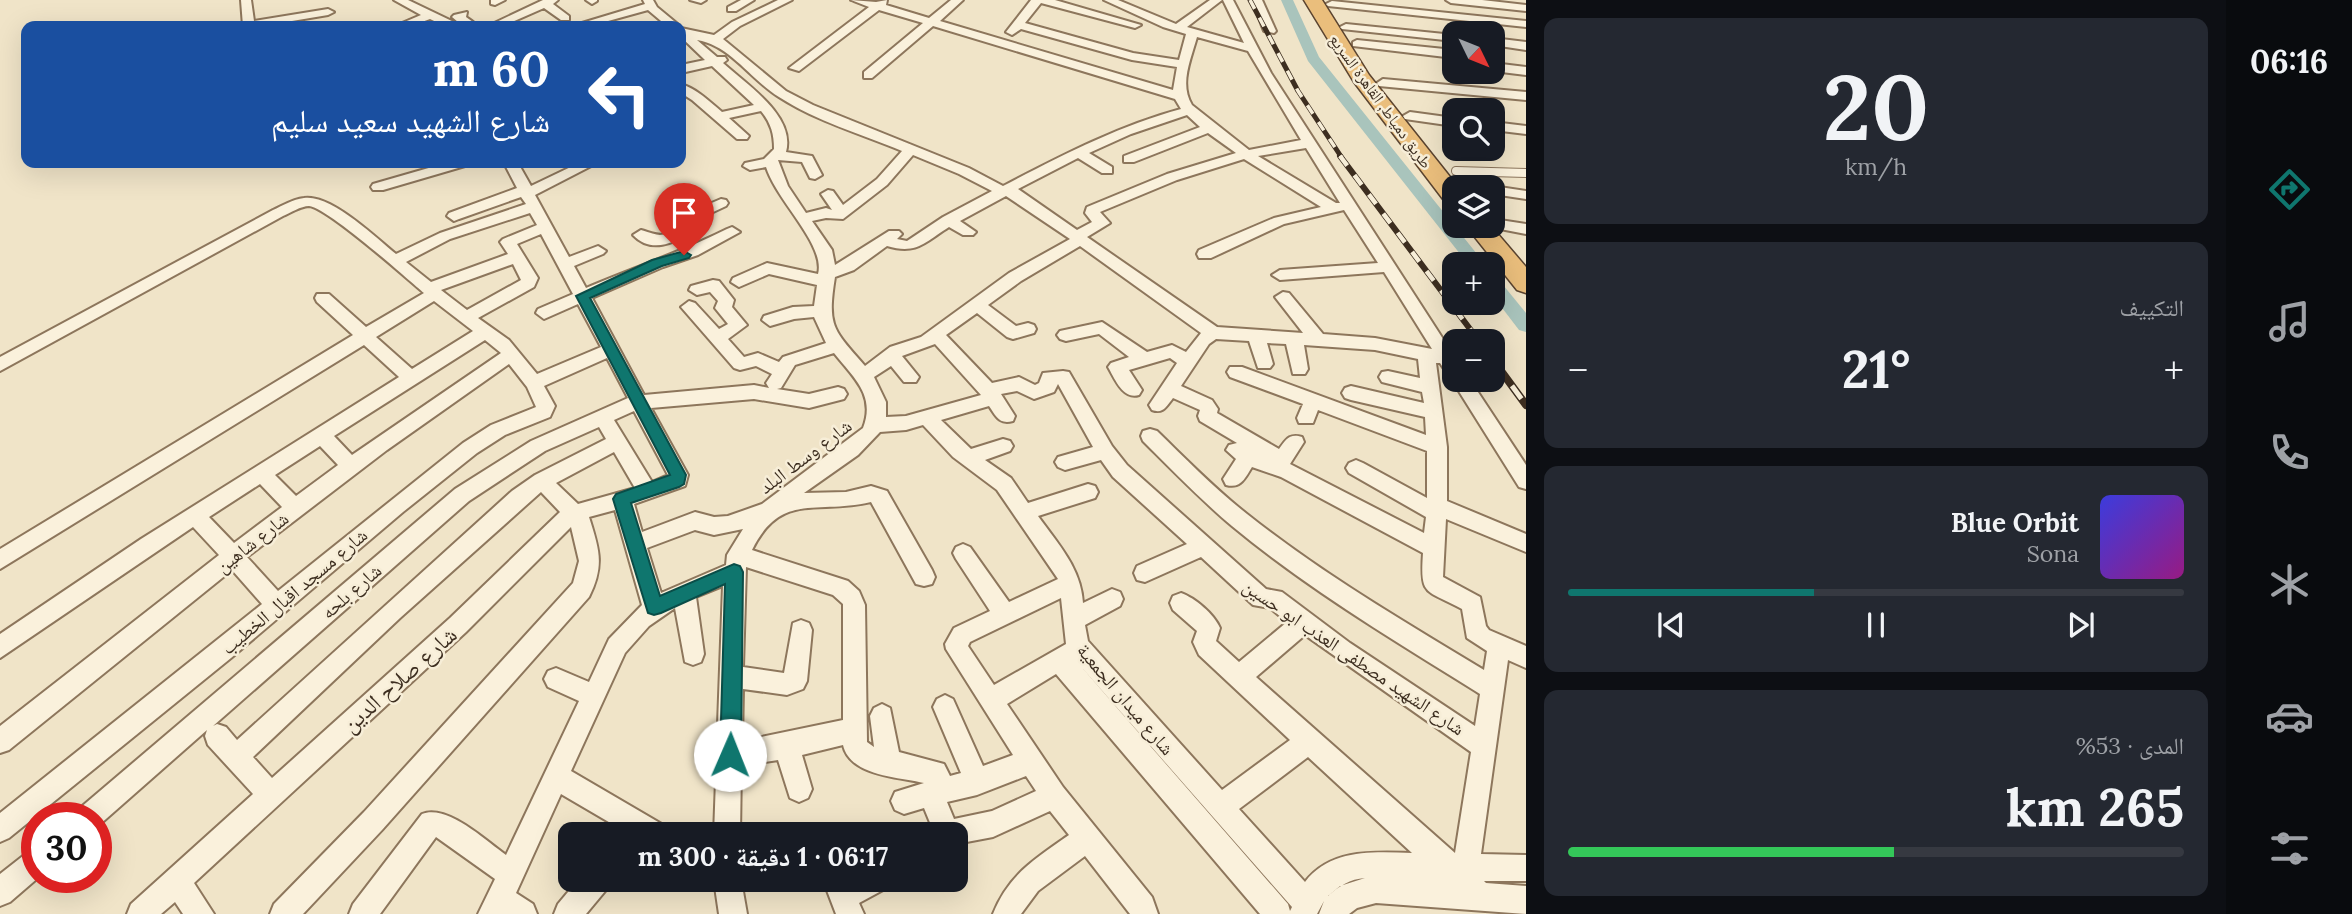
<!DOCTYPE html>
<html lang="ar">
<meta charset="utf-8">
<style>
:root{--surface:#171b24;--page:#242831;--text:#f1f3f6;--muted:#9ea1a6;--line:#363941;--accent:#0f766e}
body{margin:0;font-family:Lora,"Noto Naskh Arabic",serif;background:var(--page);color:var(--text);direction:rtl;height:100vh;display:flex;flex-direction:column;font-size:26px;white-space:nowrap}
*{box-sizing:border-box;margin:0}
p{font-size:23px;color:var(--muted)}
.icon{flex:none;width:38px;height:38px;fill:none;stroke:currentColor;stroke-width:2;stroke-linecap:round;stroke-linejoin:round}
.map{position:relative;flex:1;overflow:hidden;direction:ltr}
.panel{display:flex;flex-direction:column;gap:18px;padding:18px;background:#0d0f14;width:700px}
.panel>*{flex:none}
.hud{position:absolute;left:21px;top:21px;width:665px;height:147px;border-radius:14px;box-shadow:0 7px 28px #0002;direction:rtl;background:#1a4fa0;color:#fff;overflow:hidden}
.needle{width:46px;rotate:133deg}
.tools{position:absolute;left:1442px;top:21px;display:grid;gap:14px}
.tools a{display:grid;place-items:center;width:63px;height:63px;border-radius:14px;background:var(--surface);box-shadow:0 7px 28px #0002;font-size:35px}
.speed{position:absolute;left:21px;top:802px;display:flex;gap:14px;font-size:35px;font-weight:700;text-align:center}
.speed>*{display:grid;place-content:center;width:91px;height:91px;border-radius:50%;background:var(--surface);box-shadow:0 7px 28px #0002;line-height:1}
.speed .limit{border:10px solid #d22;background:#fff;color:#111}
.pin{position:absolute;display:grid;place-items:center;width:60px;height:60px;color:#fff;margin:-72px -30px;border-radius:50% 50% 50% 0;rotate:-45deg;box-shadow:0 0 7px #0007}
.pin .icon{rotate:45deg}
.me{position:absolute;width:77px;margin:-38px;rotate:1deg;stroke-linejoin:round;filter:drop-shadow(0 0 5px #0008)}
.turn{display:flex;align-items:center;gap:24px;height:147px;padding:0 21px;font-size:32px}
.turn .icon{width:91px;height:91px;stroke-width:2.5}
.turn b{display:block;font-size:49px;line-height:60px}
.big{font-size:52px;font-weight:800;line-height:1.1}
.panel .widget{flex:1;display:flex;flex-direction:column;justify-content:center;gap:10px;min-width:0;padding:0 24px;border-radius:14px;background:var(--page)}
.panel .dial{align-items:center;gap:0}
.dial b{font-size:91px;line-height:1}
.song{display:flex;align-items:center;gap:21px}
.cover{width:84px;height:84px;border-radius:10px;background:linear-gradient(135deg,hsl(240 70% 55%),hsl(310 70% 35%))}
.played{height:7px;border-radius:4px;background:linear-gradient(90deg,var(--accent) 40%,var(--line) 40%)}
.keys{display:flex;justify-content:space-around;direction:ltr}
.heat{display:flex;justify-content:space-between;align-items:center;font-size:38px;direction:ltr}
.charge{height:10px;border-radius:5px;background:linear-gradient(90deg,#34c759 53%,var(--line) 0)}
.trip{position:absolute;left:558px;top:822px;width:410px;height:70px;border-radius:14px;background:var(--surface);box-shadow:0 7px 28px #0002;font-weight:800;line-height:70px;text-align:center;direction:rtl}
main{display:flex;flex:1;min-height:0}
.tab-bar{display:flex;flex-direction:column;width:126px;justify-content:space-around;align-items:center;background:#090b0e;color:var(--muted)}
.tab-bar .icon{width:49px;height:49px}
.tab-bar .on{color:var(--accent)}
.tab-bar b{font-size:32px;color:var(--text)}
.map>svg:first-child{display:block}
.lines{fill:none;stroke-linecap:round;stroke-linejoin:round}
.canal{fill:#a9c4bc;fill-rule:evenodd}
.service-casing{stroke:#8d765c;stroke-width:10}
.minor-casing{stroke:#8d765c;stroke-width:4}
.trunk-casing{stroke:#5b4430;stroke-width:3}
.service{stroke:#faf1dc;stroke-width:8}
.minor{fill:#faf1dc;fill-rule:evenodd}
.trunk{fill:#eabe7c;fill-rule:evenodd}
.rail-far2-casing{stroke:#3d2e20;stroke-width:5}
.rail-far1-casing{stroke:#3d2e20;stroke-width:6}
.rail-casing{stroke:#3d2e20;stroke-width:8}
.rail-far2{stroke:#f7eed8;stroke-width:3.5;stroke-dasharray:10;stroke-linecap:butt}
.rail-far1{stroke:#f7eed8;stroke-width:4.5;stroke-dasharray:12;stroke-linecap:butt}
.rail{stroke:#f7eed8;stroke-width:5;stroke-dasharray:16;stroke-linecap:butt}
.route{fill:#0f766e;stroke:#0a4d48;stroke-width:2}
.labels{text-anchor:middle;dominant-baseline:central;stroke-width:5;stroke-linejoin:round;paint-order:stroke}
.far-street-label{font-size:16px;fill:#3d2e20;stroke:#f7eed8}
.street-label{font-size:19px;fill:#3d2e20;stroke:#f7eed8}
.near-street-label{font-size:23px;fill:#3d2e20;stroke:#f7eed8}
</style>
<main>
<nav class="tab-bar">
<b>06:16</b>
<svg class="icon on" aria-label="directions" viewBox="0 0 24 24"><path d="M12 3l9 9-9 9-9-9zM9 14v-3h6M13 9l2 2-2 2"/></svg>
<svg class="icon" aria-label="music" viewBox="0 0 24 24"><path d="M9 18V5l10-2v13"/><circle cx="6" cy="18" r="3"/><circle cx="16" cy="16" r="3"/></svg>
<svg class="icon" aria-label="phone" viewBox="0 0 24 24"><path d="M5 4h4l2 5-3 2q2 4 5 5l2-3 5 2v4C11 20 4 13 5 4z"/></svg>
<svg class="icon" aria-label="climate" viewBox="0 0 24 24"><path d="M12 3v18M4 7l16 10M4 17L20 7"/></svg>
<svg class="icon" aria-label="car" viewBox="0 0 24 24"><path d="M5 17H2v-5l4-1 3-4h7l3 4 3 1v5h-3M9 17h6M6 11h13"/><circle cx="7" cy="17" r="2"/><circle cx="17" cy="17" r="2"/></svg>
<svg class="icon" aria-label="filters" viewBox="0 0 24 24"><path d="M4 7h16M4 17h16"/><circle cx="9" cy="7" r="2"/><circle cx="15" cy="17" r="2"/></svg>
</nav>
<section class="panel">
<div class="widget dial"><b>20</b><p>km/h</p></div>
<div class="widget"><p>التكييف</p>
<div class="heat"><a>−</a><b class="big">21°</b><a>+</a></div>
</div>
<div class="widget">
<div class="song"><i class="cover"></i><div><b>Blue Orbit</b><p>Sona</p></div></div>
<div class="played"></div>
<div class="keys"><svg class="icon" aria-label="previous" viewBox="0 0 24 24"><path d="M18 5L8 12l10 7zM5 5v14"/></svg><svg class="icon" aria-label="pause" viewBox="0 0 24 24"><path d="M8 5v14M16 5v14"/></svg><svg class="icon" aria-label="next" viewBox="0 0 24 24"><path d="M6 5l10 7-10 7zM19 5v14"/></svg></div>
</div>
<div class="widget"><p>المدى · 53%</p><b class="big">265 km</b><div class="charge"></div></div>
</section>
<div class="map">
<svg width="1526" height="914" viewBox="0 0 1526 914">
<rect width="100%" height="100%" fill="#f0e4c8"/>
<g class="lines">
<g class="canal">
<path d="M1281 0H1293L1319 57 1485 264H1468L1308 61Z"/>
<path d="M1493 278 1499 280 1526 313V332L1519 330 1493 296Z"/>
</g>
<g class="service-casing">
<path id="service" d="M1456 171 1526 173"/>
</g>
<g class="minor-casing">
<g id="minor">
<path d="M241 0H251L254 21 328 9 334 12 328 15 262 26H243Z"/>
<path d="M394 0H408L456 23 458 22 452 17 454 15 467 12 466 17 473 22C461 31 443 26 430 19L411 26H395L421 15Z"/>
<path d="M491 0H505L495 5 491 4Z"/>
<path d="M543 0H558L553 4 569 16V20H561L544 8 503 26H488Z"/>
<path d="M586 0H597V1L592 4Z"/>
<path d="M643 0H653L657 7 680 26H667L648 10 590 26H572L645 4Z"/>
<path d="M690 0H706L701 3Z"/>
<path d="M741 0H754L736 11H728V7Z"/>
<path d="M778 0H792L740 26 723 39 786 91 813 105 969 168 1003 186C1061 156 1118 126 1181 109L1175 99 933 26 872 78H864V72L923 23 879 10 799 71 789 68 869 7 851 0 876 2 887 0 886 5 929 18 951 0H963L940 21 1173 90 1177 67 1132 60 1021 29 1012 35 1006 32 1031 0H1055L1141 25 1135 28 1041 3 1025 23 1133 53 1179 60 1186 34 1163 27 1104 0H1118L1176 24 1210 0H1222L1187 27 1244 43 1223 0H1233L1271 73 1454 356V380H1470L1526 465V489L1519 487 1455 385 1452 380 1454 376 1448 375 1440 363H1436L1447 447V501L1526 534V552L1446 519 1443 577 1480 597 1486 626 1489 630 1526 646V668L1508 660 1481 854 1526 855V881H1484L1486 883 1526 886V914L1376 903 1357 908 1349 914H1319L1324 901 1317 914H1260L1056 674 1007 704 1063 787 1152 897 1158 914H1130L1085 856 1038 891 1021 914H993C1009 874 1035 859 1069 835L1050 811 993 837 956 844V835H924L931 825 924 808 904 814 895 810 891 801 895 792 924 783C898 777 850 776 843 745L802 755 812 789 808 798 799 802 790 798 778 760 741 766 740 835H714L723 586 696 597 704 654 701 662 693 665 685 662 675 608 649 626 625 653 571 771 665 826 669 835H631L561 794 516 893 533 904 537 914H478L495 879 436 837 380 914H349L353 904 422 814C447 804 485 840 506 855L579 701 548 687 544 679 548 671 556 668 589 682 609 639 642 605 615 510 589 517C599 549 605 565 589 597L382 830 303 914H270L274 904 364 812 573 583 579 561 571 527 466 632 194 883 214 914H183L175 902 161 914H127L131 904 253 794 208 745 205 736 207 730 98 826 96 817H76L80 808 455 489 531 441 628 398 607 358 544 386 555 406 550 417 505 435 477 453 403 512 231 658 9 838 0 842V813L262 604 232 570 9 750 0 753V726L219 555 193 527 0 658V634L141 539 399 377 364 345 0 569V549L353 335 317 302 315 298 317 294H329L366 327 424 293C405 277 328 208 309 206 301 206 290 213 283 216L0 371V357L273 210C282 206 293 199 304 198 331 194 375 237 396 254L440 233 526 204 521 197 459 219 454 221 447 216 449 213 517 188 504 163H518L531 186 579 163H597L535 195 569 257 598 246 606 251 603 254 574 266 586 288C633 268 681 252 727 229L732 227 740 232 698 255 663 267 592 298 644 395 754 385 769 388 766 383 772 374 756 366 740 370 734 368 681 307 689 301 695 303 719 329 728 324 715 308 718 301 710 292 697 295 689 290 691 286 713 280 719 281 734 300 732 307 747 325 728 339 744 357 758 353 779 362 783 357 826 343 814 317 794 319 770 326 762 320 764 316 793 307 814 306 817 285 769 274 739 287 731 282 733 278 767 263 818 274C826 245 776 200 766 167L750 170 743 166 745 163 764 159 774 149C774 134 771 123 761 111L729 118 749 136 747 139H737L692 100 681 93V84C697 89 709 101 722 112L754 105 712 66 681 73V65L705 60 681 37V28L714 35 732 22ZM1197 37 1248 51 1301 140 1249 150 1192 105C1179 84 1191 59 1197 37ZM697 40C730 45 751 80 779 97 816 121 861 134 902 151L877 179 843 205 833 191 828 190 821 194 832 210 826 208 806 213 788 186 778 160 802 162 810 178 815 179 822 175 812 156 786 152C796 116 746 84 723 63L727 60 725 57H717ZM1187 115 1200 127 1124 156V162H1134L1208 133 1236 153 1167 174 1087 207 1085 213 1092 222 1077 230 1018 189 1078 158 1102 173H1112V167L1089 153 1131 134ZM1306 148 1340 203H1336L1258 156ZM913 155 959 174 992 191 943 217 907 241 897 239 902 234 899 231H889L835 265 832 250 812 221 826 218 843 219 887 185ZM1244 159 1321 207 1274 218 1199 250 1197 254 1199 258H1211L1284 224 1344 210 1378 263 1280 270 1272 275 1280 280 1384 272 1432 349 1375 338 1323 334 1289 293 1283 292 1275 297 1303 333 1217 327 1087 237 1110 223 1100 212 1177 180ZM1006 196 1070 239 1009 273 921 337 890 347 865 366C833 329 827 327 835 277L854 270 887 246C917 255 925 242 949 227L963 235H973L976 232 960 221ZM530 213 537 225 503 239 500 242 508 254 431 282 406 262 450 239ZM541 234 573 294 538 309 536 313 544 319 578 304 601 347 537 374 509 340 478 318 534 287 538 278 517 244ZM1080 246 1201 333 1186 352 1172 345 1147 352 1102 322 1060 331 1057 335 1060 339 1066 341 1099 334 1129 357 1111 363 1108 367C1115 379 1123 400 1139 395L1142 390 1129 370 1170 358 1177 363 1149 405 1152 410C1163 414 1166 407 1173 398L1200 410 1198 416 1200 421 1237 443 1229 445 1226 450 1236 459 1223 479 1226 485C1241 489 1245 478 1252 467L1281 477 1423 553C1420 597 1425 589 1462 609L1467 638 1487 651 1484 670C1403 621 1321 573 1247 514 1215 489 1186 459 1157 431L1150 429 1143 431 1141 436 1143 441C1172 470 1201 500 1232 526 1309 590 1395 641 1480 694L1475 726 1350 643 1282 592 1266 589 1127 465 1112 446 1069 372 1063 371 1043 373 1039 383 1035 385 1019 377 992 383 946 335 977 313 1007 337 1013 339 1034 333 1036 329 1034 325 1028 323 1016 326 988 305 1021 281ZM513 264 521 280 467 310 441 290ZM434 301 473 331 412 369 376 337ZM1216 339 1249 341 1258 368H1270L1273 364 1267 343 1286 344 1293 374H1305L1308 369 1304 345 1375 350 1418 359 1420 378 1388 371 1382 372 1379 377 1382 382 1422 392 1424 403 1351 386 1345 388 1342 393 1345 398 1351 400 1425 417 1426 435 1242 367H1230L1227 372 1230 377 1303 404 1297 418 1299 423H1313L1318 410 1427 451V498L1363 463 1356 460 1349 463 1346 468 1349 473 1426 517 1424 533 1290 464 1304 442 1302 437C1289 433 1286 440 1279 449L1217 413 1218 409 1212 400 1181 386 1209 344ZM485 340 501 353 352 455 334 436ZM935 344 981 395 906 416 886 417V402L874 377 891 366 904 382H916L919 377 902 356ZM834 353C853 377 876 395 863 428L762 504 728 516 714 517 695 512 642 532 634 504 685 486 688 475 651 408 754 399 809 408 844 399 847 394 844 389 838 387 809 394 777 389 781 388 795 365ZM509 364 527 387 536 407 491 425 463 443 278 591 247 557 387 450ZM1058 384 1093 447 1058 457 1055 462 1058 467 1065 470 1101 460 1113 477 1187 544 1137 566 1134 573 1137 580 1145 582 1201 557 1253 605 1270 608 1287 622 1239 662 1216 641 1220 628C1214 614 1195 598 1181 593L1173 596 1170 603 1173 610 1197 631 1193 642 1199 655 1290 740 1222 790 1088 641 1085 625 1120 606 1123 599 1120 592 1112 589 1083 603C1081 568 1058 544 1038 516L1095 498 1098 492 1095 486 1088 484 1028 503 1011 478 985 460 1010 451 1013 446 1010 441 1003 439 971 449 941 420 989 406C996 416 999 425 1013 421L1015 416 1001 394 1017 391 1034 399 1054 392ZM634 411 668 475 652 482 614 420ZM923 425 953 457 997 490 1058 579 1009 602 970 547 963 544 956 547 953 553 956 559 990 611 954 628 945 644 946 649 1013 755 983 766 953 699 945 695 937 699 933 707 961 773 950 776 944 764 899 752 890 708 882 704 874 708 870 716 874 747 867 742 865 605 859 591 848 581 752 550C781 491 817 515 871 502L916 584 924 586 932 584 935 577 932 570 887 491 871 486 846 492 804 493 858 455 880 432 906 430ZM599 427 606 439 535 475 512 491 237 740 226 727 217 724 213 726 469 501 545 451ZM320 446 338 465 296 496 275 475ZM614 452 635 488 578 504 556 483ZM260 484 282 507 234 543 209 517ZM541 492 560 512 450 618 272 778 253 757 400 618ZM743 529 727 555 726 565 661 593 647 548 695 530 714 535ZM746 567 833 595 843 604V720L742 741 743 689 787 695 803 689 807 681 812 630 809 623 801 620 793 623 784 673 743 667ZM1061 598 1066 644 994 685 968 646 970 642ZM1305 635 1471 752 1455 853 1256 677ZM1077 662 1292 907 1290 911 1288 904ZM1308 757 1412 853C1374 852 1331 848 1305 882L1239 809ZM1026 776 1036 791 992 811 954 819 947 802 977 795ZM1365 878 1340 886 1328 896C1339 886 1350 879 1365 878Z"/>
<path d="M1252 0H1262L1276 31 1274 33 1264 31Z"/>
<path d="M1446 0H1482L1526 5V11L1451 3Z"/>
<path d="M1332 1 1526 21V27L1328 6 1326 4Z"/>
<path d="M1346 24 1454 35V41L1342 29 1340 27Z"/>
<path d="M1493 38 1526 42V50L1493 45Z"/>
<path d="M1357 40 1454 50V58L1353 46V42Z"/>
<path d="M1493 63 1526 67V75L1493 71Z"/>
<path d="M1383 79 1526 92V100L1379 86 1377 83Z"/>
<path d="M1410 112 1454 118V126L1405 119 1403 116Z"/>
<path d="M1493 122 1526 126V134L1493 130Z"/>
<path d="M446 163H467L465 166 383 190H373L371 187 373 184Z"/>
<path d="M1473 183 1480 187H1462L1464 184Z"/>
<path d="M1493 186 1526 191V199L1493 194V187H1488Z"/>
<path d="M721 199 726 200 728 203 726 206 694 221 692 232C674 243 651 254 633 235L641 230C661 236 660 238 679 227L681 216Z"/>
<path d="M1500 220 1526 224V234L1495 228V222Z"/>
<path d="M37 848V877H39L10 902 0 906V874L28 852Z"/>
<path d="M578 880H609L606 890 586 914H554L558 904Z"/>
<path d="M714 880H741L747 914H719Z"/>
<path d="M823 880H886L883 890 859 903 864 914H836Z"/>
</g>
</g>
<g class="trunk-casing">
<g id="trunk">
<path d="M1304 0H1322L1369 75 1458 187H1454V205L1446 203 1354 82Z"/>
<path d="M1466 226H1491L1526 267V293L1517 290Z"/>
</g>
</g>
<use href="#service" class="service"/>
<use href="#minor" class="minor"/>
<use href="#trunk" class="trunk"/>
<g class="rail-far2-casing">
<path id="rail-far2" d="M1250 0 1298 91 1342 158"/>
</g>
<g class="rail-far1-casing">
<path id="rail-far1" d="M1340 156 1479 341"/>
</g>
<g class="rail-casing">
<path id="rail" d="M1493 360 1526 405"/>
</g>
<use href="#rail-far2" class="rail-far2"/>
<use href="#rail-far1" class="rail-far1"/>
<use href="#rail" class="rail"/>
</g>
<path class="route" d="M684 251 691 255 689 258 662 266 590 298 686 475 684 484 679 487 631 503 660 596 734 564 740 566 743 572 741 755 738 762 730 765 723 762 720 755 725 584 661 613 654 615 648 613 613 499 616 494 670 475 576 296 652 260Z"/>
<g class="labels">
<g class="far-street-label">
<text transform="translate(1381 101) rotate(54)">طريق دمياط, القاهرة السريع</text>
</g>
<g class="street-label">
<text transform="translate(805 456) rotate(-37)">شارع وسط البلد</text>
<text transform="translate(252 542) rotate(-38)">شارع شاهين</text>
<text transform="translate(294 591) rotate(-40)">شارع مسجد اقبال الخطيب</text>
<text transform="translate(351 591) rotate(-41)">شارع بلحه</text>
<text transform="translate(1354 657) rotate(34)">شارع الشهيد مصطفى العذب ابو حسين</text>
<text transform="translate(1126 699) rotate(50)">شارع ميدان الجمعية</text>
</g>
<g class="near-street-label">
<text transform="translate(399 679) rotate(-42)">شارع صلاح الدين</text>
</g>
</g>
</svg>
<div class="tools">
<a><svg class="needle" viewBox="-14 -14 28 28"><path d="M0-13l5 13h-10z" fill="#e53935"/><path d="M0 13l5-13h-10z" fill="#9ea1a6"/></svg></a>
<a><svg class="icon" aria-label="search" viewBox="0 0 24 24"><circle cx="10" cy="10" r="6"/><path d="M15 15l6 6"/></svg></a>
<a><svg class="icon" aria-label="layers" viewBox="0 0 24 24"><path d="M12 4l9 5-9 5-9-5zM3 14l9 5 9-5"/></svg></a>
<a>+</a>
<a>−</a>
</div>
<div class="speed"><div class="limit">30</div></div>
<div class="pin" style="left:684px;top:255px;background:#d93025"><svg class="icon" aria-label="arrive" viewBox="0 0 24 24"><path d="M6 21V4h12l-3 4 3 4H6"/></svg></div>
<svg class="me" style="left:730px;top:755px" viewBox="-20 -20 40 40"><circle r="19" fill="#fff"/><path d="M0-13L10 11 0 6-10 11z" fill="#0f766e"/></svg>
<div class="trip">06:17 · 1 دقيقة · 300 m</div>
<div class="hud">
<div class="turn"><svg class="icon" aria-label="left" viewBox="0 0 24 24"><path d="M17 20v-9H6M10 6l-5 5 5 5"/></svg><div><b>60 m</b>شارع الشهيد سعيد سليم</div></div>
</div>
</div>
</main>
